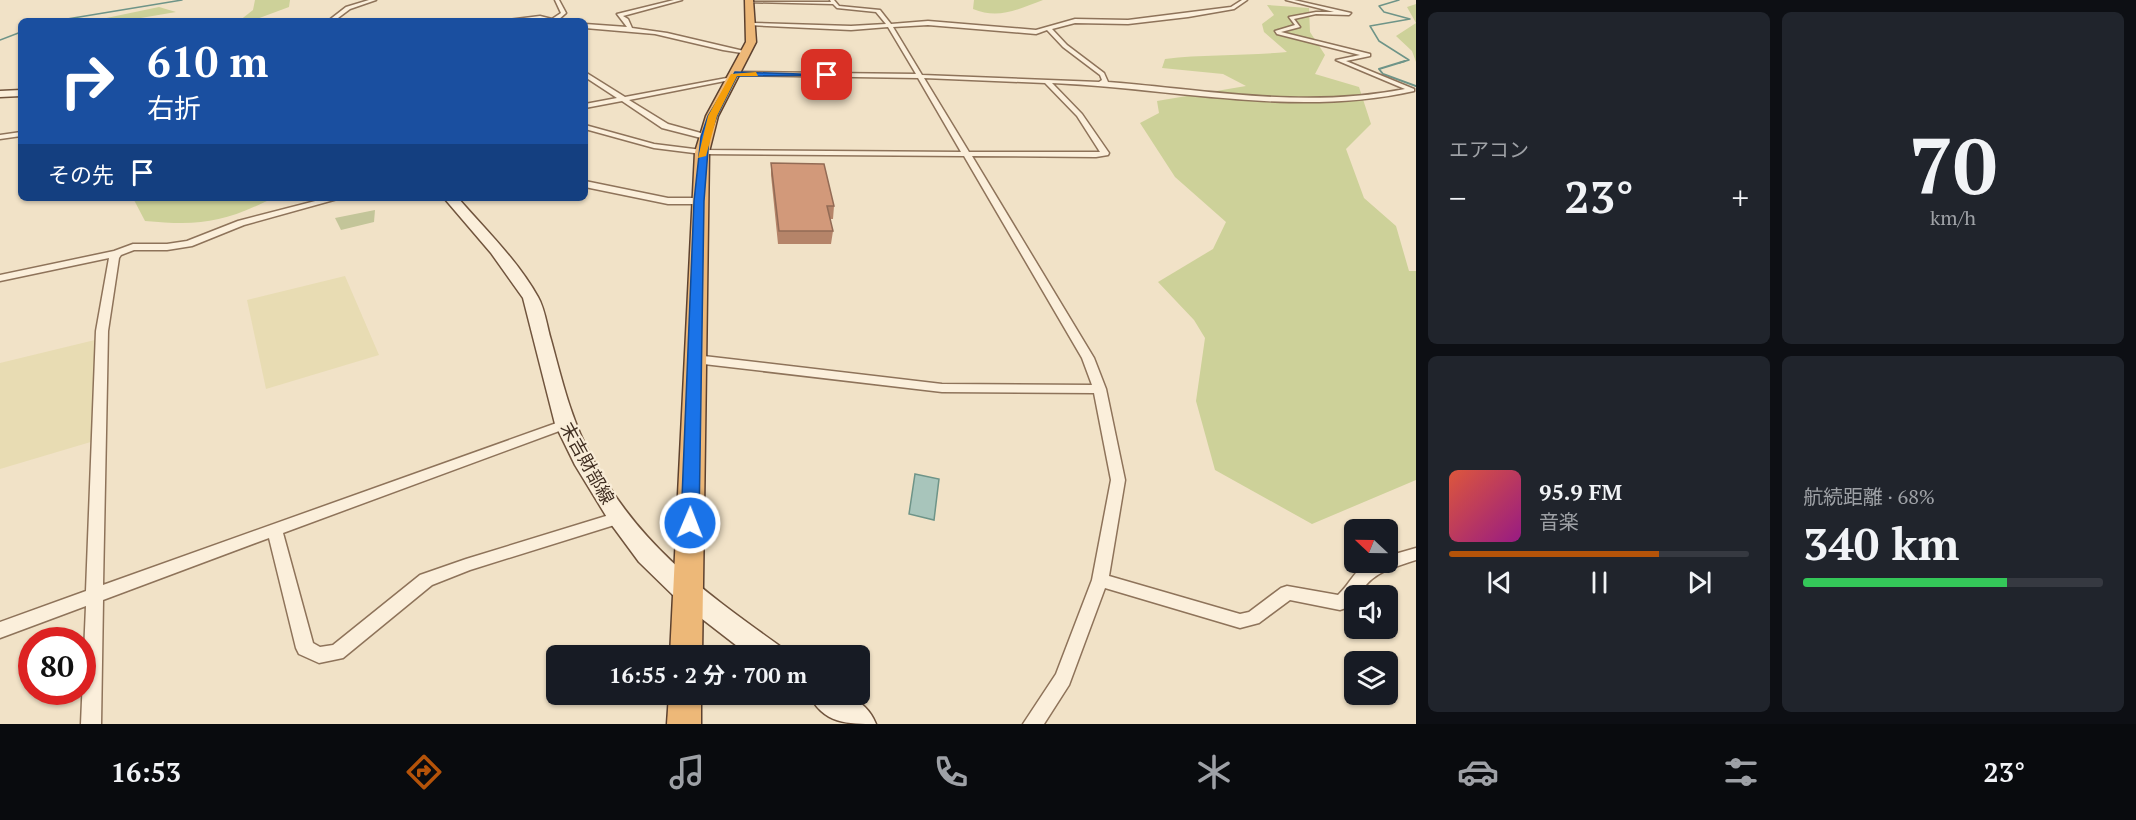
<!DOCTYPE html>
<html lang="ja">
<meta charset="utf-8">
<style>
:root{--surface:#171b24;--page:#20242c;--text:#f1f3f6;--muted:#9ea1a6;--line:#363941;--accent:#b45309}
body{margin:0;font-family:"PT Serif","Noto Sans JP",serif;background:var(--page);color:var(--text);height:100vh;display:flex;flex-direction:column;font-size:22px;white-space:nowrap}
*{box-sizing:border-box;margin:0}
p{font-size:20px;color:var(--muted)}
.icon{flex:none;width:33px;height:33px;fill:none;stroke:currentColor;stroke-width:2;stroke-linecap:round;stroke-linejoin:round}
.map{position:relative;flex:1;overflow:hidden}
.panel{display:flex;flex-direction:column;gap:12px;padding:12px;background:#0d0f14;width:720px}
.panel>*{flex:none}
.banner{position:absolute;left:18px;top:18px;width:570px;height:183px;border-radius:9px;box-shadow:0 2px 4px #0004;background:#1a4fa0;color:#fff;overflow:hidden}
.needle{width:39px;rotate:292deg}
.fabs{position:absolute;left:1344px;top:519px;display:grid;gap:12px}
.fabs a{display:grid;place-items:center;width:54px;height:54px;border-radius:9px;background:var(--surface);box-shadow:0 2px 4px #0004;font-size:30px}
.speed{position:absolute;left:18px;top:627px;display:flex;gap:12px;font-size:30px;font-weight:700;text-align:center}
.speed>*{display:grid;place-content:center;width:78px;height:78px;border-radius:50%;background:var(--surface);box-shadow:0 2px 4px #0004;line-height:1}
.speed .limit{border:9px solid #d22;background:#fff;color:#111}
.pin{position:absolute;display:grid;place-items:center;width:51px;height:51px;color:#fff;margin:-26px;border-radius:12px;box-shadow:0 3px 9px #0006}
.me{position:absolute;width:66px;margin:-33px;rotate:1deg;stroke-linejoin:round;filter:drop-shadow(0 0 4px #0008)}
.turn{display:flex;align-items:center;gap:21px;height:126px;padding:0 30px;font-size:27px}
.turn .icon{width:78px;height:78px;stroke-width:2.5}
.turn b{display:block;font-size:42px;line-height:51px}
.then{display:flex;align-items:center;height:57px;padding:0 30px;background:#0003;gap:12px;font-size:22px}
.big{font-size:45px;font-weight:700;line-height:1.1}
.panel .widget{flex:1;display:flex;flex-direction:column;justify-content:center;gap:9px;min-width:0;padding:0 21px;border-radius:9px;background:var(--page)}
.panel .dial{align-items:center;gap:0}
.dial b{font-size:78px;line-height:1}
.song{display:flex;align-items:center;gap:18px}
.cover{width:72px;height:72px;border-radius:9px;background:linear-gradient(135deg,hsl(10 70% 55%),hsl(310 70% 35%))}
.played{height:6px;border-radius:3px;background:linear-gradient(90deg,var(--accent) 70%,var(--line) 70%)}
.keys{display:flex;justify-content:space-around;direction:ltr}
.heat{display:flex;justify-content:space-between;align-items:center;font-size:33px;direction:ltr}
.charge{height:9px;border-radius:4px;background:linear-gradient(90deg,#34c759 68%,var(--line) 0)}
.panel .tiles{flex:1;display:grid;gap:12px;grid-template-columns:repeat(2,1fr)}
.trip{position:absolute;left:546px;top:645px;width:324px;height:60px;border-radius:9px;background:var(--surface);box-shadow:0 2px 4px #0004;font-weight:700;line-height:60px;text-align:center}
.menu{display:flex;height:96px;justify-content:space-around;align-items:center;background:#090b0e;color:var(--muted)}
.menu .icon{width:42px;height:42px}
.menu .selected{color:var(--accent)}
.menu b{font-size:27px;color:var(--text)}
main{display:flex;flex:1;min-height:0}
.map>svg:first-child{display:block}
.farmland{fill:#e8dcb3}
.green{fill:#cdd199}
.cemetery{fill:#c3c599}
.water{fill:#a8c5bb;stroke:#6e9488;stroke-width:1.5}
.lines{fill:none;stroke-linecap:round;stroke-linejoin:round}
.stream-far1{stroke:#6e9488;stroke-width:1.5}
.stream{stroke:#6e9488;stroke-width:2}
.minor-casing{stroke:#8e735a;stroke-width:3}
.secondary-casing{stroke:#70543d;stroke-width:3}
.trunk-casing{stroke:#5c412f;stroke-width:3}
.minor{fill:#fbefdb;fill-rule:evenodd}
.secondary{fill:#fbefdb;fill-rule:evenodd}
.trunk{fill:#edb878;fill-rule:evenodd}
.wall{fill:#b58469}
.building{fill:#d2997a;stroke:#936b55;stroke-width:1.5}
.route{fill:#1a73e8;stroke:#114b97;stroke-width:1.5}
.slow{fill:#f59e0b}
.labels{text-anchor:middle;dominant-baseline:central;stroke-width:4.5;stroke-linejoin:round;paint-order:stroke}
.street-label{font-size:18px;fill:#3e2c1f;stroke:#f8ecd7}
</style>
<main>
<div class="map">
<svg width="1416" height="724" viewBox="0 0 1416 724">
<rect width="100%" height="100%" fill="#f1e2c7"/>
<g class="farmland">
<path d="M345 276 379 355 266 389 247 300Z"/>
<path d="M99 339 94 441 0 469V363Z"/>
</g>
<g class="green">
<path d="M255 0H290L289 7 251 21H239L253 10Z"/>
<path d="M974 0H1043C1018 9 999 20 973 9Z"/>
<path d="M1416 4V62L1412 51 1396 36 1416 23 1407 7Z"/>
<path d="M1267 5 1309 8 1310 32 1325 55 1315 74 1359 87 1371 124 1346 149 1364 198 1396 226 1409 271H1416V480L1312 524 1215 470 1196 401 1205 338 1194 320 1158 282 1213 249 1226 222 1175 177 1140 123 1159 113 1157 101 1246 86 1223 74 1162 68 1165 59C1205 54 1246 56 1287 52L1264 32 1262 24 1274 15Z"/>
<path d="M159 7 176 12 129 20 92 21Z"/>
<path d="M170 198H273C223 223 200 226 145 221L134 200Z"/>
</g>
<path class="cemetery" d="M375 210 374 222 341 230 335 218Z"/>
<path class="water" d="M915 474 939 479 934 520 909 514Z"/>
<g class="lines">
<g class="stream-far1">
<path d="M55 21 182 0"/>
<path d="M0 40 21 32"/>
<path d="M1399 63 1409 60 1379 41 1370 26 1410 19 1384 12 1379 6 1399 0"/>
</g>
<path class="stream" d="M1405 61 1379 69 1383 74 1416 86"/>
<g class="minor-casing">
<g id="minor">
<path d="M369 0H376L350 9 334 21H328L346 7Z"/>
<path d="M555 0H559L566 13 558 20 559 21H500L540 16 552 19 561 13Z"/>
<path d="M674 0H682L623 16 628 19 632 28 667 33 748 52V54L723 50 655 34 585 28V24L627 27 617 14Z"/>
<path d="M830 0H834L839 6 880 10 891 24 928 21 1036 30 1075 19 1128 20 1231 7 1242 0H1247L1234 9 1188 17 1128 24 1075 23 1052 29 1067 45 1104 73 1108 82C1209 90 1304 109 1405 89L1336 60 1360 55 1277 34 1275 31 1295 25 1289 17 1316 12H1334L1286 0H1294L1351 13 1349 15 1316 14 1294 19 1300 27 1281 32 1370 54V56L1346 61 1414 89V91C1295 118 1173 88 1052 83L1082 114 1109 153 1108 155 1096 157 972 156 1094 358 1106 389 1125 480 1109 576 1240 614 1249 612 1281 588 1287 586 1338 595C1358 576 1353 562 1388 562V556L1416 548V560C1390 569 1373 571 1358 596H1354V600L1346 608 1340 610 1290 600 1259 623 1240 628 1105 588 1069 685 1044 724H1023L1056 674 1092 580 1111 480 1094 393 942 392 695 363 689 359 695 355 942 384 1092 385 1082 358 964 156 702 154 654 148 585 129V125L654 144 702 150 961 152 918 78 733 75 735 72 916 74 888 27 851 30 749 25 752 23 851 26 886 24 876 12 837 8 833 4 747 2H831ZM928 25 1036 34 1047 30 1063 47 1100 75 1102 80 1099 82 922 75 893 27ZM924 78 1045 83 1077 116 1100 152H969Z"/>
<path d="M585 72 625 97 732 77 735 79 629 100 668 124 708 135V139H705L662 128 622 101 585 108V104L617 98 585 77Z"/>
<path d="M21 132V136L0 139V135Z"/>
<path d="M585 181 668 198H699L703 201 699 204H668L585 187Z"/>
<path d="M327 198H341L244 225 192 246 167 250H134L121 255 119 258 108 331 103 585 565 420 570 421 572 424 570 427 283 533 313 643 320 647 333 645 420 575 466 559 619 512 624 514 627 518 624 522 470 570 432 585 343 658 319 663 299 654 296 648 269 538 103 600 101 724H81L86 606 0 638V622L86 591 96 331 109 258 0 281V275L114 251 133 244H167L187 241 238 221Z"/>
</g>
</g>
<g class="secondary-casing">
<g id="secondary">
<path d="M21 90V96L0 97V91Z"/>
<path d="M444 198H458C485 229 518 261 538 297 545 309 547 327 551 340 562 380 571 420 591 456 638 545 702 590 781 647L784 656H750L679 601 639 562 611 524 575 465 555 424 523 298 491 253Z"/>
<path d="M809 694C838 694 863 693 876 724 848 724 823 724 809 694Z"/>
</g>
</g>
<g class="trunk-casing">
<g id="trunk">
<path d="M745 0H753L756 42 718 116 709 152 702 656H670L695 152 706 116 746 42Z"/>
<path d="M669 694H701V724H667Z"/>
</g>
</g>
<use href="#minor" class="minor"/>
<use href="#secondary" class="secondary"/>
<use href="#trunk" class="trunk"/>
</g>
<path class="wall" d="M771 163 834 206 833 219H830L833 231 831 244H778L771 175Z"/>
<path class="building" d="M771 163 824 164 834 206H827L833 231H779Z"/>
<path class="route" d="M735 72 831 75 737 76 717 116 709 137 704 201 699 523 696 528H684L681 523 694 201 701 137 708 116Z"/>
<path class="slow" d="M756 72 758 76H737L717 116 706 156 698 158 708 116 731 74Z"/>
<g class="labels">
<g class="street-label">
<text transform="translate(588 463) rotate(61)">末吉財部線</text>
</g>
</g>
</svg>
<div class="fabs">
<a><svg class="needle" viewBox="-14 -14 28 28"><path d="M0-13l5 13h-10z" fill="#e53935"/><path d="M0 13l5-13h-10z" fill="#9ea1a6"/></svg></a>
<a><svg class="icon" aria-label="sound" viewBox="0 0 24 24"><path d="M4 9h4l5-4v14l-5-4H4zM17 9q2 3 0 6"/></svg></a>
<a><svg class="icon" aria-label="layers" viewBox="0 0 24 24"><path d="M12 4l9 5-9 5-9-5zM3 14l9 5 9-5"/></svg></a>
</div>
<div class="speed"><div class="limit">80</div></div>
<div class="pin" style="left:827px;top:75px;background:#d93025"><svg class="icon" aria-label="arrive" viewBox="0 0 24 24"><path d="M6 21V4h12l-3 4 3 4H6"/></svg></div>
<svg class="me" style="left:690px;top:523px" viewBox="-20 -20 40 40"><circle r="17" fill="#1a73e8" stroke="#fff" stroke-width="3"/><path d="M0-11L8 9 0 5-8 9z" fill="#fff"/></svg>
<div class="trip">16:55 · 2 分 · 700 m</div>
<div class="banner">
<div class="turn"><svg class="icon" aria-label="right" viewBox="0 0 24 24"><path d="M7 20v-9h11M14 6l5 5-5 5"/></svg><div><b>610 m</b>右折</div></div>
<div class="then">その先<svg class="icon" aria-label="arrive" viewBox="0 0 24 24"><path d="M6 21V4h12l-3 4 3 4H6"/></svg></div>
</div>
</div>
<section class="panel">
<div class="tiles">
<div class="widget"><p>エアコン</p>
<div class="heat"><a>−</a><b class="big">23°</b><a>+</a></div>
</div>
<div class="widget dial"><b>70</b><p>km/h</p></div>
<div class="widget">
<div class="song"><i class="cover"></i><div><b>95.9 FM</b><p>音楽</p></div></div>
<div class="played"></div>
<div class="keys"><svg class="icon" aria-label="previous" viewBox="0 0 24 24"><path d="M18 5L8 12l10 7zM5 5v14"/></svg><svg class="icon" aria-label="pause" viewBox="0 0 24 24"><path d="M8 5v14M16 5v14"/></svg><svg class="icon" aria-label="next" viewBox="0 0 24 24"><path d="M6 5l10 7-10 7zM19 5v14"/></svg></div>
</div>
<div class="widget"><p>航続距離 · 68%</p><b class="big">340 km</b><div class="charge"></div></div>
</div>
</section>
</main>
<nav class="menu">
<b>16:53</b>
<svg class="icon selected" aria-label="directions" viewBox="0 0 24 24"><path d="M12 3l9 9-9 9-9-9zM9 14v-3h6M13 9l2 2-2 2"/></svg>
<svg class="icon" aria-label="music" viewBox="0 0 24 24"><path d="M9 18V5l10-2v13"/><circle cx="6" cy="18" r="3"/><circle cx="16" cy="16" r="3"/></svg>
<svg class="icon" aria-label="phone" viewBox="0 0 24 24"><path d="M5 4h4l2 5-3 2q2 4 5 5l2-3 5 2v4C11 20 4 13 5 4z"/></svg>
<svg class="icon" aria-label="climate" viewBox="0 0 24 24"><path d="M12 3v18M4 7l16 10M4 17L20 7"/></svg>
<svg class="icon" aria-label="car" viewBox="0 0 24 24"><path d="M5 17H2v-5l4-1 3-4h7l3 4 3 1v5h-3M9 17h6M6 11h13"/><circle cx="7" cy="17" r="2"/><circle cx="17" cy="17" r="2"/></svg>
<svg class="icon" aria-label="filters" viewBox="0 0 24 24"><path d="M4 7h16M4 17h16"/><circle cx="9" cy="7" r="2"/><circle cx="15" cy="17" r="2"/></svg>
<b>23°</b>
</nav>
